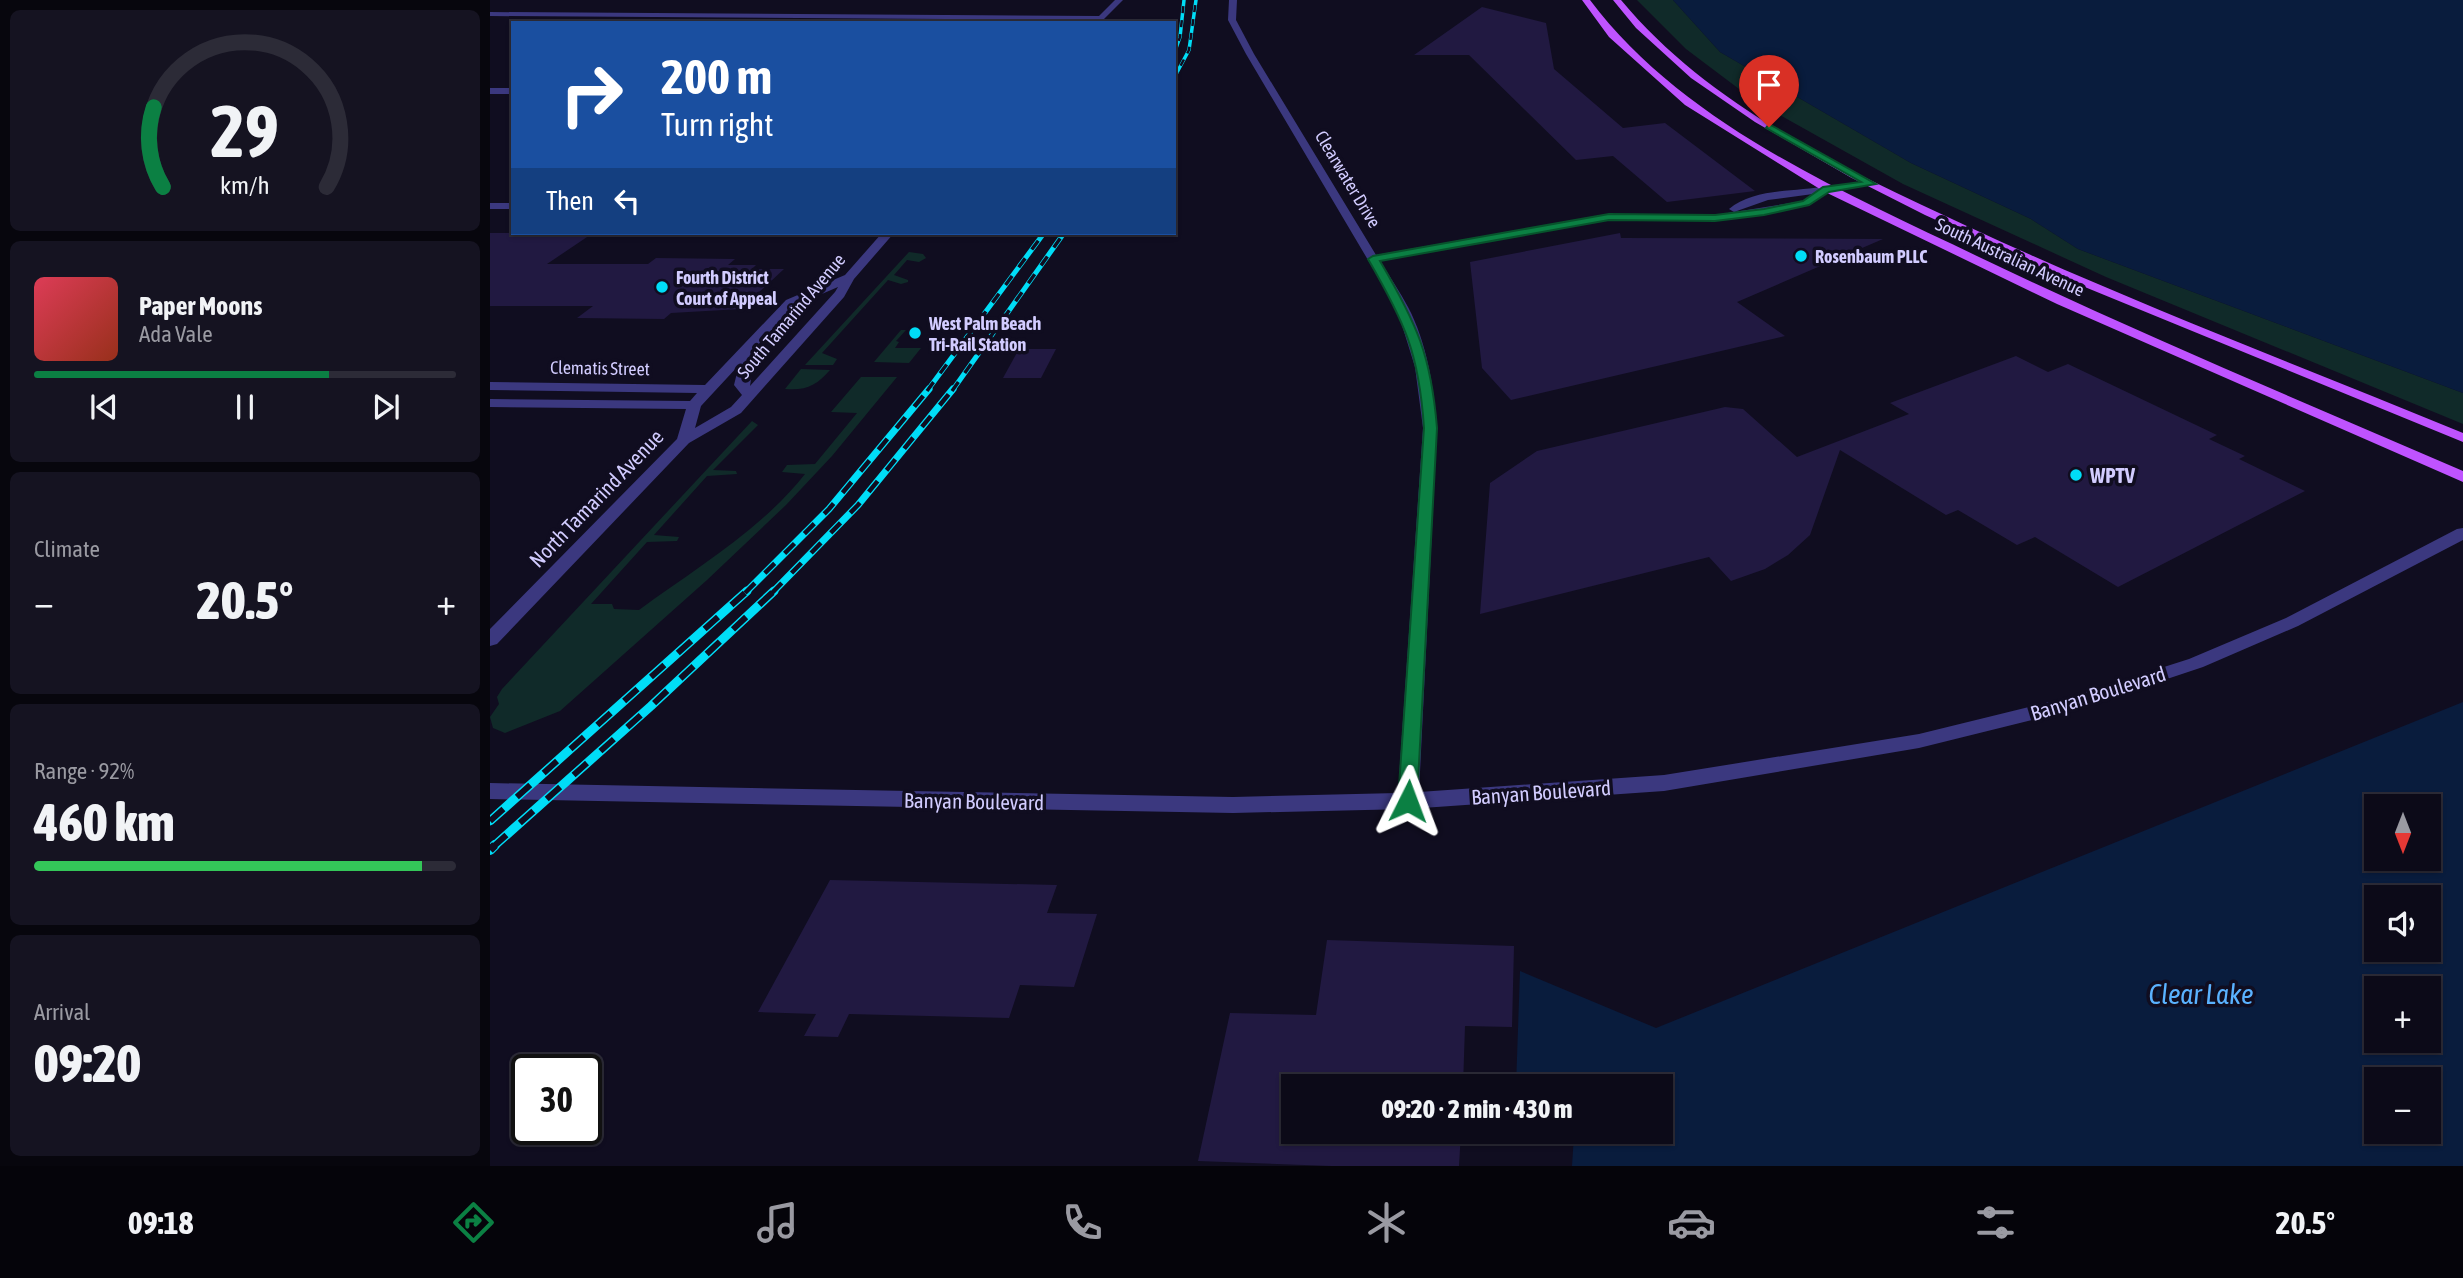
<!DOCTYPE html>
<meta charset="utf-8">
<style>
:root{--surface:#0c0a18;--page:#151321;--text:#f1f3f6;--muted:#9a9aa2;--line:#2c2b37;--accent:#0b8043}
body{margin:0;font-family:"Asap Condensed",sans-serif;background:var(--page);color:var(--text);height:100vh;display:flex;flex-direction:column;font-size:26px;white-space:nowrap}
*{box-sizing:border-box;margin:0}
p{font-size:23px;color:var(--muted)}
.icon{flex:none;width:38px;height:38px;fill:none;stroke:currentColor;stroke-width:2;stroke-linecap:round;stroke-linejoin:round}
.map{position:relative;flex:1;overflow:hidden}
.drawer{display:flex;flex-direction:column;gap:10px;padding:10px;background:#07060d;width:490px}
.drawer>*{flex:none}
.banner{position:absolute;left:21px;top:21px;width:665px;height:214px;border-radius:0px;box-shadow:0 2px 5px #0004,0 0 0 2px var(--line);background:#1a4fa0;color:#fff;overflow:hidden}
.needle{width:46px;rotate:180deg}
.controls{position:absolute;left:1874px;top:794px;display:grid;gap:14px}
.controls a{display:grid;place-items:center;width:77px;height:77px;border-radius:0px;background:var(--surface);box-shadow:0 2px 5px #0004,0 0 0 2px var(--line);font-size:35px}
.speed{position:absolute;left:21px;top:1054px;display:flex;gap:14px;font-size:35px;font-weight:700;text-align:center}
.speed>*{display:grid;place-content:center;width:91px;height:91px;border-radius:50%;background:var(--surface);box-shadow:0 2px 5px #0004,0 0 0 2px var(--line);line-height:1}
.speed .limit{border:4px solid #111;border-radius:10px;background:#fff;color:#111}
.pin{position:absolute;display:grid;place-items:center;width:60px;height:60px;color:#fff;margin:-72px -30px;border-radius:50% 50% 50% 0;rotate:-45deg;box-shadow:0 0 7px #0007}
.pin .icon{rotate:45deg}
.me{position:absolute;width:77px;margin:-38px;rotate:3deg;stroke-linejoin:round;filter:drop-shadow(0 0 5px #0008)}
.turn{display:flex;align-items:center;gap:24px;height:147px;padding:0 35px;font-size:32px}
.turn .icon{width:91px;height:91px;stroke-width:2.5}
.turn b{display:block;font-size:49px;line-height:60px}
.then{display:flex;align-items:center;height:66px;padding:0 35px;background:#0003;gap:14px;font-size:26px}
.big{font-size:52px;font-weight:800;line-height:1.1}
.drawer .tile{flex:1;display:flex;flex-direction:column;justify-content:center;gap:10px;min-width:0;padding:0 24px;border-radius:10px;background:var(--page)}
.drawer .dial{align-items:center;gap:0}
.dial svg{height:182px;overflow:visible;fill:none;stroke:var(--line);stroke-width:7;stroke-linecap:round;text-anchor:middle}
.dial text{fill:var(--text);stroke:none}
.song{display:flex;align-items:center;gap:21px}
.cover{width:84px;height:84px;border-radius:10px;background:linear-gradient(135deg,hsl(350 70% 55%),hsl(10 70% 35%))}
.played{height:7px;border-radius:4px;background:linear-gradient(90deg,var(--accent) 70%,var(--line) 70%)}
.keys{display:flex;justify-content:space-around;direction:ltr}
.heat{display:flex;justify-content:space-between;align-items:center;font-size:38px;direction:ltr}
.charge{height:10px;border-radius:5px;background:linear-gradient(90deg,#34c759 92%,var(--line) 0)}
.trip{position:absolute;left:791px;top:1074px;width:392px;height:70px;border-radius:0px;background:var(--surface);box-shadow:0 2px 5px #0004,0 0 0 2px var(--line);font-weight:800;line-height:70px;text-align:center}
.menu{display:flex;height:112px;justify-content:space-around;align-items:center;background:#05040a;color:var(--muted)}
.menu .icon{width:49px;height:49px}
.menu .active{color:var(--accent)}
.menu b{font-size:32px;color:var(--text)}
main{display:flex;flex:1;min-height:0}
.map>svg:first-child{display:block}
.green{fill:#102a29}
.water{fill:#091c3d;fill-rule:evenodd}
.building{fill:#211941}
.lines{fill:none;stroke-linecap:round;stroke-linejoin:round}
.minor{fill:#3b387f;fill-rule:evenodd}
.major{fill:#bf53ff;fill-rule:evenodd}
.rail-far4-casing{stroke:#00ddf7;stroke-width:3.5}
.rail-far3-casing{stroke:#00ddf7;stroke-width:5}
.rail-far2-casing{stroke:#00ddf7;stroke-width:7}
.rail-far1-casing{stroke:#00ddf7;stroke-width:9}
.rail-casing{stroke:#00ddf7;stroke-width:10}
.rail-far4{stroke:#100d20;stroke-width:2.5;stroke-dasharray:7;stroke-linecap:butt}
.rail-far3{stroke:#100d20;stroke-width:3.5;stroke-dasharray:11;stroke-linecap:butt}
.rail-far2{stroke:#100d20;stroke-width:4.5;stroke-dasharray:14;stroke-linecap:butt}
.rail-far1{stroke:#100d20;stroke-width:6;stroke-dasharray:18;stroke-linecap:butt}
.rail{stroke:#100d20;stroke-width:8;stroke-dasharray:23;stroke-linecap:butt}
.route{fill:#0b8043;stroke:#07532c;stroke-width:2}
.poi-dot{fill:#00ddf7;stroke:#100d20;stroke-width:2.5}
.labels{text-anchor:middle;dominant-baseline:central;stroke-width:7;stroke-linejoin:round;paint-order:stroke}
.far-street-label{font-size:18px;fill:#d2ccff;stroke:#100d20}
.far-poi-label{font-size:18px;font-weight:bold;fill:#d2ccff;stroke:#100d20;text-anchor:start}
.poi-label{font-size:21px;font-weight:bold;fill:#d2ccff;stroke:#100d20;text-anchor:start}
.street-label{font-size:21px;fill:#d2ccff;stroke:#100d20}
.near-water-label{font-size:28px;font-style:italic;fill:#5ab2ff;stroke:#100d20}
</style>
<main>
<section class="drawer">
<div class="tile dial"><svg viewBox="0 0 100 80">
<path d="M14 69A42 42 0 1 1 86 69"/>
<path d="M14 69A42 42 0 0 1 10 34" stroke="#0b8043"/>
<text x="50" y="56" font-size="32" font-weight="700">29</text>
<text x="50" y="72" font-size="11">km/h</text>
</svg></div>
<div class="tile">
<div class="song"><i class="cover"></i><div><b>Paper Moons</b><p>Ada Vale</p></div></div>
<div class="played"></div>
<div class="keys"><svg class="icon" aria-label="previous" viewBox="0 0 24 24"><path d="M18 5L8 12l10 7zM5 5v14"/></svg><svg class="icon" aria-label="pause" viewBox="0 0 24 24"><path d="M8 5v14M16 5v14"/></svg><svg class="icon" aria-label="next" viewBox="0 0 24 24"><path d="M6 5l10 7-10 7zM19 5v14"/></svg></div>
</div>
<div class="tile"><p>Climate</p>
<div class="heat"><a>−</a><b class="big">20.5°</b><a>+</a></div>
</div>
<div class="tile"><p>Range · 92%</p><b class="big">460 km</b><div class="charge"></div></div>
<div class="tile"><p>Arrival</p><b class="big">09:20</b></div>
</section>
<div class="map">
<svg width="1973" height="1166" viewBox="0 0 1973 1166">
<rect width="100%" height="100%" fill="#100d20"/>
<g class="green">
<path d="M1147 0H1183L1230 52 1421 163 1541 219 1588 249 1973 393V424L1616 277 1413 184 1265 101 1196 49Z"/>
<path d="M419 252 433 254 436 258 429 262 417 260 404 275 418 280V282L411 284 398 280 332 353 347 359 343 365H315Z"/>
<path d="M411 330H416L406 341 409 342 405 348H431L419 363 384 362Z"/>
<path d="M311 369 340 370C327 385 316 391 295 389Z"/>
<path d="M371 377H407L342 456 296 505 217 580 70 711 15 733 3 728 0 717 9 704 7 697 12 689 262 421 268 425 223 470 246 471 247 474 217 476 164 535 189 537 187 541 157 542 101 604H122L124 609 149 610C205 569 271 530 315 474L292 472 297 465 325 464 367 413 341 412Z"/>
</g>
<g class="water">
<path d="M1183 0H1973V393L1588 249 1541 219 1421 163 1230 52Z"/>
<path d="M1973 702V1166H1082L1084 1135 1081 1132H1171V1087H1026L1030 971 1166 1028ZM1886 807H1939V859H1886ZM1886 898H1939V950H1886ZM1886 989H1939V1041H1886ZM1886 1080H1939V1132H1886Z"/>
</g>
<g class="building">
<path d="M992 7 1056 23 1064 69 1133 128 1175 123 1265 191 1177 202 1123 156 1086 160 979 55H924Z"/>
<path d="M0 233H103L57 264H158L166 258 245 259 238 265H266L262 269H294L251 309 181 313 174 319 87 318 103 306H0Z"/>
<path d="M1130 233 1131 238 1393 239 1247 302 1295 336 1021 400 992 368 980 262Z"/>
<path d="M529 349H566L551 378H513Z"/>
<path d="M1526 356 1558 372 1578 364 1727 435 1719 439 1755 456 1749 459 1815 491 1628 587 1545 537 1527 545 1468 510 1456 515 1350 450 1320 535 1298 555 1275 569 1241 581 1219 557 990 614 1000 483 1047 451 1235 407 1253 409 1307 457 1419 414 1400 403Z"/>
<path d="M340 880 567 885 557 913 607 914 584 987 530 985 519 1018 359 1014 348 1037 314 1036 326 1014 268 1012Z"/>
<path d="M837 940 1024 946 1022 1027 975 1026 973 1087H803V1132H971L969 1166H841L708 1161 740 1013 826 1015Z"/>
</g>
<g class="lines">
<g class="minor">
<path d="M625 0H633L610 23H602L605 20 0 16V12L609 16Z"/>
<path d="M739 0H747L746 20 764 54 886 255 1119 214 1225 215 1313 201 1323 194 1278 200 1244 212 1239 209C1264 188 1306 192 1337 186L1342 189 1320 205 1274 215 1225 221 1119 220 890 261C900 277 910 292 918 307 937 343 944 388 947 428L929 792 1174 775 1429 734 1580 697 1699 659 1796 618 1967 529 1973 528V540L1808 626 1713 667 1590 708 1429 748 1174 791 918 809 743 813 0 799V783L743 797 908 793 933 428 925 367 907 309 756 54 738 20Z"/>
<rect x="0" y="88" width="23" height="6"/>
<rect x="0" y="203" width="23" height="6"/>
<path d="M392 233H404L364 279 354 297 251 413 199 443 7 644 0 646V629L187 439 196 409 0 407V399L200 401 207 393 0 390V382L215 385 296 300 355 275ZM348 287 345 292 260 386 266 347 304 306ZM249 365 244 385 252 395 241 407 205 428 211 406Z"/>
</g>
<g class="major">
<path d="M1092 0H1100C1192 123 1353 192 1489 257 1648 333 1811 401 1973 471V482L1567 304 1333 191 1195 105 1119 37Z"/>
<path d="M1123 0H1131C1220 107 1354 169 1479 227 1641 302 1808 365 1973 433V442L1585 283 1435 215 1360 177 1265 122 1201 78 1146 28Z"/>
</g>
<g class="rail-far4-casing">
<g id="rail-far4">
<path d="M684 54 690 37 694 0"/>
<path d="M684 78 699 50 706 0"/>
</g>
</g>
<g class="rail-far3-casing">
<g id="rail-far3">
<path d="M437 391 554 233"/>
<path d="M462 391 574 233"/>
</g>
</g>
<g class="rail-far2-casing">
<g id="rail-far2">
<path d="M255 593 339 509 439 389"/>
<path d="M282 593 368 505 463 389"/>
</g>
</g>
<g class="rail-far1-casing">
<g id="rail-far1">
<path d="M0 821 257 591"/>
<path d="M3 847 161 706 284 591"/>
</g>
</g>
<g class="rail-casing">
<path id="rail" d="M0 850 5 845"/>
</g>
<use href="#rail-far4" class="rail-far4"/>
<use href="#rail-far3" class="rail-far3"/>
<use href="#rail-far2" class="rail-far2"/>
<use href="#rail-far1" class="rail-far1"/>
<use href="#rail" class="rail"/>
</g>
<path class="route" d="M1279 124 1386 184 1339 192 1319 205 1274 215 1225 221 1119 220 890 261C927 324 941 355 947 428L927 801 924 807 918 809 911 807 908 801 934 428C929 353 915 323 878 259L883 256 1119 214 1225 215 1274 209 1313 201 1333 187 1371 182 1276 128Z"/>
<g class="poi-dot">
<circle cx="1311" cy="256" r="7"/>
<circle cx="172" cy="287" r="7"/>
<circle cx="425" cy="333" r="7"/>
<circle cx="1586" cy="475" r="7"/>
</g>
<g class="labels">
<g class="far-street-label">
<text transform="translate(858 179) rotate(59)">Clearwater Drive</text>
<text transform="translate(1520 257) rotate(25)">South Australian Avenue</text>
<text transform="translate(301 316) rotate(-50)">South Tamarind Avenue</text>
<text transform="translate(110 368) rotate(1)">Clematis Street</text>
</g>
<g class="far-poi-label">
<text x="1325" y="256">Rosenbaum PLLC</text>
<text x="186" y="277">Fourth District<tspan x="186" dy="21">Court of Appeal</tspan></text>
<text x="439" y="323">West Palm Beach<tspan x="439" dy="21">Tri-Rail Station</tspan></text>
</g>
<g class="poi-label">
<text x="1600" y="475">WPTV</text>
</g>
<g class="street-label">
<text transform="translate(106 498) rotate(-46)">North Tamarind Avenue</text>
<text transform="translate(1608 693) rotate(-17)">Banyan Boulevard</text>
<text transform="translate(1051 792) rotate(-4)">Banyan Boulevard</text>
<text transform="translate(484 801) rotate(1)">Banyan Boulevard</text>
</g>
<g class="near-water-label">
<text x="1711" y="994">Clear Lake</text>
</g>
</g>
</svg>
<div class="controls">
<a><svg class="needle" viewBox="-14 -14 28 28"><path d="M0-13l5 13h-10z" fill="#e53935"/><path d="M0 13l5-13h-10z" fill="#9a9aa2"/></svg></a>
<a><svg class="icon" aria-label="sound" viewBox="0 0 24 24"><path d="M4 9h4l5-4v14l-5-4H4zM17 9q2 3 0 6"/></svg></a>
<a>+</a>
<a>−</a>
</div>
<div class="speed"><div class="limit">30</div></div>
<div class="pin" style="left:1279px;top:127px;background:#d93025"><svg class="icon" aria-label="arrive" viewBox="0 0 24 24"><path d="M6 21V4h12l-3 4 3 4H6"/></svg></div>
<svg class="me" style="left:918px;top:801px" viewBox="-20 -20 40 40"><path d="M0-17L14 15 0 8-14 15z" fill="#0b8043" stroke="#fff" stroke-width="4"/></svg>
<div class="trip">09:20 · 2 min · 430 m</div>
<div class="banner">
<div class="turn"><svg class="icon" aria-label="right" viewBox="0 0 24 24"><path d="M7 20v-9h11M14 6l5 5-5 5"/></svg><div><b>200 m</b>Turn right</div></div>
<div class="then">Then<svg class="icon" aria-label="left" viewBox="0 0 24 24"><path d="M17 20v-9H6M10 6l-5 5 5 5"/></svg></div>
</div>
</div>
</main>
<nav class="menu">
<b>09:18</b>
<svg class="icon active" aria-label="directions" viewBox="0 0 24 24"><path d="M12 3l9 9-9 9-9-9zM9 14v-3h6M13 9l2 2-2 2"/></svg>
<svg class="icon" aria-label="music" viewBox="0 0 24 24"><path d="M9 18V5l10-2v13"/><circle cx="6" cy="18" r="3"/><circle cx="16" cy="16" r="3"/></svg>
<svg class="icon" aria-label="phone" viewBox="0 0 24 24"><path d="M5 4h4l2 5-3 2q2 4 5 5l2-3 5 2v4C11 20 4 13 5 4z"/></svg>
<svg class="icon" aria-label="climate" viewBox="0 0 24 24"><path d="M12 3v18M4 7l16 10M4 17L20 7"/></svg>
<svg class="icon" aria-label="car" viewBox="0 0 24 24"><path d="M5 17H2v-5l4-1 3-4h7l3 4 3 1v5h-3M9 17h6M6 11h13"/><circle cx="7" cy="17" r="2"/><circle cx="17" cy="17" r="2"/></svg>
<svg class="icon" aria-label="filters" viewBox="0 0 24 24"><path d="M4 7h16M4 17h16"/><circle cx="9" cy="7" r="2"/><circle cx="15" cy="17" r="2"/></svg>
<b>20.5°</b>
</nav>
